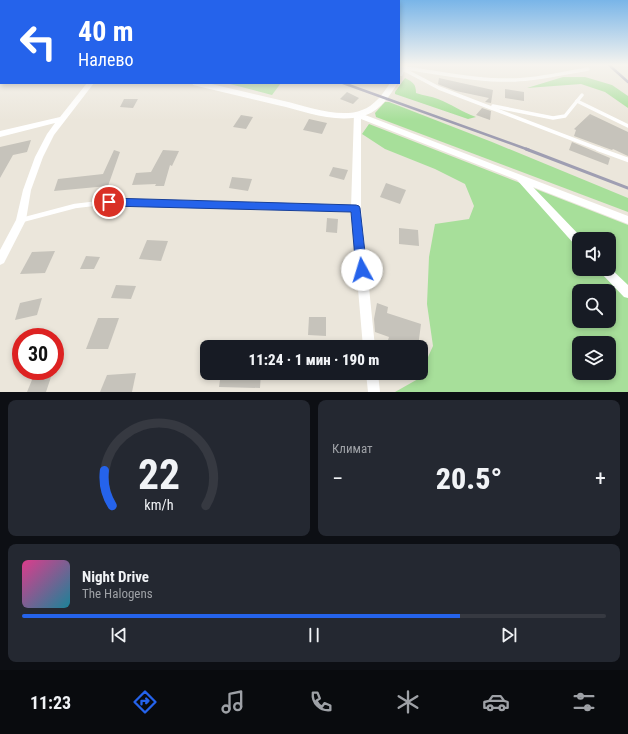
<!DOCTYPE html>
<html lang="ru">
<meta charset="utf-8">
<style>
:root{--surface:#171b24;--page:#242831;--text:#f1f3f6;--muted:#9ea1a6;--line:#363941;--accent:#2563eb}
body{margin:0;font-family:"Roboto Condensed",sans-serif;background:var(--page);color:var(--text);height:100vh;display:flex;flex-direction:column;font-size:15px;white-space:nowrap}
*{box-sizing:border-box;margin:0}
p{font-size:13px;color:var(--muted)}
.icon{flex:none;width:22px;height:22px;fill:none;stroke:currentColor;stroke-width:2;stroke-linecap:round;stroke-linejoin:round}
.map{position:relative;height:392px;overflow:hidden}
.panel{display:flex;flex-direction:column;gap:8px;padding:8px;background:#0d0f14;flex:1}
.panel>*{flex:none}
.hud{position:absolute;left:0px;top:0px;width:400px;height:84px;box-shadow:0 2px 6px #0003;background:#2563eb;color:#fff;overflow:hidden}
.buttons{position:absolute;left:572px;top:232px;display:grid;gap:8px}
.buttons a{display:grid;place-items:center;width:44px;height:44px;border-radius:8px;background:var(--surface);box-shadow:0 2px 6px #0003;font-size:20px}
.speed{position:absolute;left:12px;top:328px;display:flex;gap:8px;font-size:20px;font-weight:700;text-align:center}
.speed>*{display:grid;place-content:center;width:52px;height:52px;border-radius:50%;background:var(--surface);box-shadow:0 2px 6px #0003;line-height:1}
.speed .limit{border:6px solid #d22;background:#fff;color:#111}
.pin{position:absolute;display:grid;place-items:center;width:34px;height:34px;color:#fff;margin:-17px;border:2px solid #fff;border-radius:50%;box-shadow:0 1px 4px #0007}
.me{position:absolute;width:44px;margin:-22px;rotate:354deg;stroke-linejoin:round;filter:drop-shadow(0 0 3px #0008)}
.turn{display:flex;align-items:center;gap:14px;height:84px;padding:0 12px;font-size:18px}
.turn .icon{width:52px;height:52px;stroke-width:2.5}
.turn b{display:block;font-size:28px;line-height:34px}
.big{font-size:30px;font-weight:800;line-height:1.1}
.panel .tile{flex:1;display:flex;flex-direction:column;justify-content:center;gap:6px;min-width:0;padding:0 14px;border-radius:8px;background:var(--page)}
.panel .dial{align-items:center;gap:0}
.dial svg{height:104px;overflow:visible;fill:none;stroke:var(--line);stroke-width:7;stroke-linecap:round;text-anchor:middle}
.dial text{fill:var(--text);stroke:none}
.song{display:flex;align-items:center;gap:12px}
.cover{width:48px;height:48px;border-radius:6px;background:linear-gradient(135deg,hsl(330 70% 55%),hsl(190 70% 35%))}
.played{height:4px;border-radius:2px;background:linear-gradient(90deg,var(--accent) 75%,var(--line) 75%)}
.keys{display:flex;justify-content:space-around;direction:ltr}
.heat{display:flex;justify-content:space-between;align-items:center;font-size:22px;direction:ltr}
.panel .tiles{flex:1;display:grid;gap:8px;grid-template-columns:1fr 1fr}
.tile:last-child{grid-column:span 2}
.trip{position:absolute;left:200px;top:340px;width:228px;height:40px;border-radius:8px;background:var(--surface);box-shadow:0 2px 6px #0003;font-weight:800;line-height:40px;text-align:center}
.menu{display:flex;height:64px;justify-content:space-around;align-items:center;background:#090b0e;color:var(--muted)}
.menu .icon{width:28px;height:28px}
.menu .active{color:var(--accent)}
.menu b{font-size:18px;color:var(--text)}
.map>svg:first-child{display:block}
.green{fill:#a7df9a;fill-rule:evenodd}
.building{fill:#c6c3bb}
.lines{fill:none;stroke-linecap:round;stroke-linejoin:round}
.service-far1{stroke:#fff;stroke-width:3.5}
.service{stroke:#fff;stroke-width:4.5}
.minor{fill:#fff;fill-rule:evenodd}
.tertiary{fill:#fff;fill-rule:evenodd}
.rail-far1{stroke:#9f9eb2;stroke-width:2.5}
.rail{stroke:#9f9eb2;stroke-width:3}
.route{fill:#2563eb;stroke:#184099}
</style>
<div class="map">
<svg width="628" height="392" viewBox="0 0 628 392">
<rect width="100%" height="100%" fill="#ebe6db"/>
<g class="green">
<path d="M563 77H585L612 85 628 96V108L605 92 581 84 527 88Z"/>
<path d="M405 78C413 82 416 84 416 93 424 96 431 96 438 99 451 104 462 112 476 117L468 119 395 94V92Z"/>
<path d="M226 83H281L272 95Z"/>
<path d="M385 102H389L492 142 628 198V212L376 117 375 113Z"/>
<path d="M369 124 628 225V392H395L418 379 433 346 427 304 429 257 435 224 469 219 474 206 465 184 435 169 385 149 362 134ZM579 239H609V269H579ZM579 291H609V321H579ZM579 343H609V373H579Z"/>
</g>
<g class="building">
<path d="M439 78 493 90 491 103 485 102 489 98 456 91 440 85 438 84Z"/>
<path d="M505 89 524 92V101L505 98Z"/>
<path d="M347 92 359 98 353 104 340 99Z"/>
<path d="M124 99H138L133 108 120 107Z"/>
<path d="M482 108 491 111 490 120 476 115Z"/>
<path d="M590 114 628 132V156L613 149 612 150 574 136 576 130 574 129Z"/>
<path d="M241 115 253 117 246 129 233 127Z"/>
<path d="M309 119 327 123 322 134 303 130Z"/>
<path d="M31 140 27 152 13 155 0 178V147Z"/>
<path d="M572 142 610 158 608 165 569 150Z"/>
<path d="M114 150 120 152 108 186 54 191 58 179 103 174Z"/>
<path d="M163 150 179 151 172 166 170 165 164 186H155L156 184 132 185 136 173 151 172Z"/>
<path d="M333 167 348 170 344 180 329 176Z"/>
<path d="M232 177 252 179 248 191 229 188Z"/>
<path d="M386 183 406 190 400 204 380 197Z"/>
<path d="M327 218 338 219 337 233 326 232Z"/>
<path d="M399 228 418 230 419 246 399 244Z"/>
<path d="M147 240 168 241 161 261 139 259Z"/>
<path d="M55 251 45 273 20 274 32 252Z"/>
<path d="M86 256 100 257 94 269H80Z"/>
<path d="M116 285 136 286 131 299 111 298Z"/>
<path d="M42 298 37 315 15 320 20 303Z"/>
<path d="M377 303 388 307 387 313 421 324 418 347 402 341 400 347 387 343 389 337 375 332 374 319Z"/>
<path d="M309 317H326V336L308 335Z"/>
<path d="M98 318H119L108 349H86Z"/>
<path d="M136 373 132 392H100L107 375Z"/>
<path d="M221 373H261L260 388 219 387Z"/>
<path d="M52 374 46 392H27L34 375Z"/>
</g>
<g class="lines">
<g class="service-far1">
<path d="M401 68 439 88 601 150"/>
<path d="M405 68C441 73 478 81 515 80 540 79 564 73 588 69"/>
<path d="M577 101 628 126"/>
<path d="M493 106 553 118 565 116 582 95"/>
</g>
<g class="service">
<path d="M598 149 628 160"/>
<path d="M22 220 75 206 109 202 356 208"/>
</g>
<g class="minor">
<path d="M87 83H94L54 135 43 157 31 190 26 220 4 263 0 265V250L16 220 23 190 35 157 47 134 55 123 0 137V131L60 117Z"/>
<path d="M354 113H360L628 216V224L533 187 583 239H579V246L575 245 517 180 361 119V208L375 347H363L351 208Z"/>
<path d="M609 267 628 285V298L624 297 600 272 599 269H609Z"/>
<path d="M366 373H378L380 392H368Z"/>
</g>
<g class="tertiary">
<path d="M399 65H407L402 76H399Z"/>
<path d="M192 83H207C233 89 258 95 284 101 306 106 340 119 362 110 374 106 383 94 390 83H398C390 95 381 110 366 115 337 125 305 111 277 105 249 98 221 92 193 85Z"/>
</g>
<g class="rail-far1">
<path d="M609 65 628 82"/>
<path d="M343 83 529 150"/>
</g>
<path class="rail" d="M526 149 628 188"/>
</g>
<linearGradient id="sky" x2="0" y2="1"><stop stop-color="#79b5e8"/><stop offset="0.54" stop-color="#f6f4ef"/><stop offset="1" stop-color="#f6f4ef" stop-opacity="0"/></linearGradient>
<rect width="628" height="120" fill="url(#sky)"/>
<path class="route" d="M109 198 356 205 359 206 360 208 367 270 366 273 362 275 358 273 356 270 351 212 109 206 105 202Z"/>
</svg>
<div class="buttons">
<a><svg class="icon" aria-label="sound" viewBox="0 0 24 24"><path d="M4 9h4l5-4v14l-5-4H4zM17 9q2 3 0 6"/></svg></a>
<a><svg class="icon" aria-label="search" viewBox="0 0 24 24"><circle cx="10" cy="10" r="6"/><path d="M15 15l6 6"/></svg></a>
<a><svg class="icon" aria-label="layers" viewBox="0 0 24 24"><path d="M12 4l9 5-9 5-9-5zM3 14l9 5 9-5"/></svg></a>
</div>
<div class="speed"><div class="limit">30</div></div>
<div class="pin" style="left:109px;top:202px;background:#d93025"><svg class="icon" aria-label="arrive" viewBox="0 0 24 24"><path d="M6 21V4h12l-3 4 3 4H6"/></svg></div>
<svg class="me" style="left:362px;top:270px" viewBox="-20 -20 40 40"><circle r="19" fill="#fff"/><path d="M0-13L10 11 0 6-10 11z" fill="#2563eb"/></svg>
<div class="trip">11:24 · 1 мин · 190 m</div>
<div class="hud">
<div class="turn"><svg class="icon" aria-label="left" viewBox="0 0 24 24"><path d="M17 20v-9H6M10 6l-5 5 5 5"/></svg><div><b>40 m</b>Налево</div></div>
</div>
</div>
<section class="panel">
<div class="tiles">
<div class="tile dial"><svg viewBox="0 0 100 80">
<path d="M14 69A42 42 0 1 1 86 69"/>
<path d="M14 69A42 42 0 0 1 8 42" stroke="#2563eb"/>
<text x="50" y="56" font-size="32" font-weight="700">22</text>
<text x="50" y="72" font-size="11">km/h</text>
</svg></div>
<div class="tile"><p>Климат</p>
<div class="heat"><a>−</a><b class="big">20.5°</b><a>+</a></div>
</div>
<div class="tile">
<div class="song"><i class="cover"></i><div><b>Night Drive</b><p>The Halogens</p></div></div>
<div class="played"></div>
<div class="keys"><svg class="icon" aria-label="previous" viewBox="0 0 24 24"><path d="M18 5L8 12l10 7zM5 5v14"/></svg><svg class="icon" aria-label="pause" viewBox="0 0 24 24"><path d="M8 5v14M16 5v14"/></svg><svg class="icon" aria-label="next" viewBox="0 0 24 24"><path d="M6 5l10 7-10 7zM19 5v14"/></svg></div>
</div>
</div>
</section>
<nav class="menu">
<b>11:23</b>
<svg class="icon active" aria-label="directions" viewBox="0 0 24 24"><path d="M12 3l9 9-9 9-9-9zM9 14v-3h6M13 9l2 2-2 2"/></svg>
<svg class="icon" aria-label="music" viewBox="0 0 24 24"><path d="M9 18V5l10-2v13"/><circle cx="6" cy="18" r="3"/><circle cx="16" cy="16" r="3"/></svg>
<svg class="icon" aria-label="phone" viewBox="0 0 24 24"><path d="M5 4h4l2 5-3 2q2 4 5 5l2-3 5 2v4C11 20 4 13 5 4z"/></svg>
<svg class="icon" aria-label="climate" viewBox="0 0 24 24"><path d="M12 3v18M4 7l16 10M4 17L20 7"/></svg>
<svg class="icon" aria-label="car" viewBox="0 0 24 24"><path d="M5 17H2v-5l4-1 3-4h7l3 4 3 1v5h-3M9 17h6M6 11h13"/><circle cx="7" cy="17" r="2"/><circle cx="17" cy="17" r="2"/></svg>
<svg class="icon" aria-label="filters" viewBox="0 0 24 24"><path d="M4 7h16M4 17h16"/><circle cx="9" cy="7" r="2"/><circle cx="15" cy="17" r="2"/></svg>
</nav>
